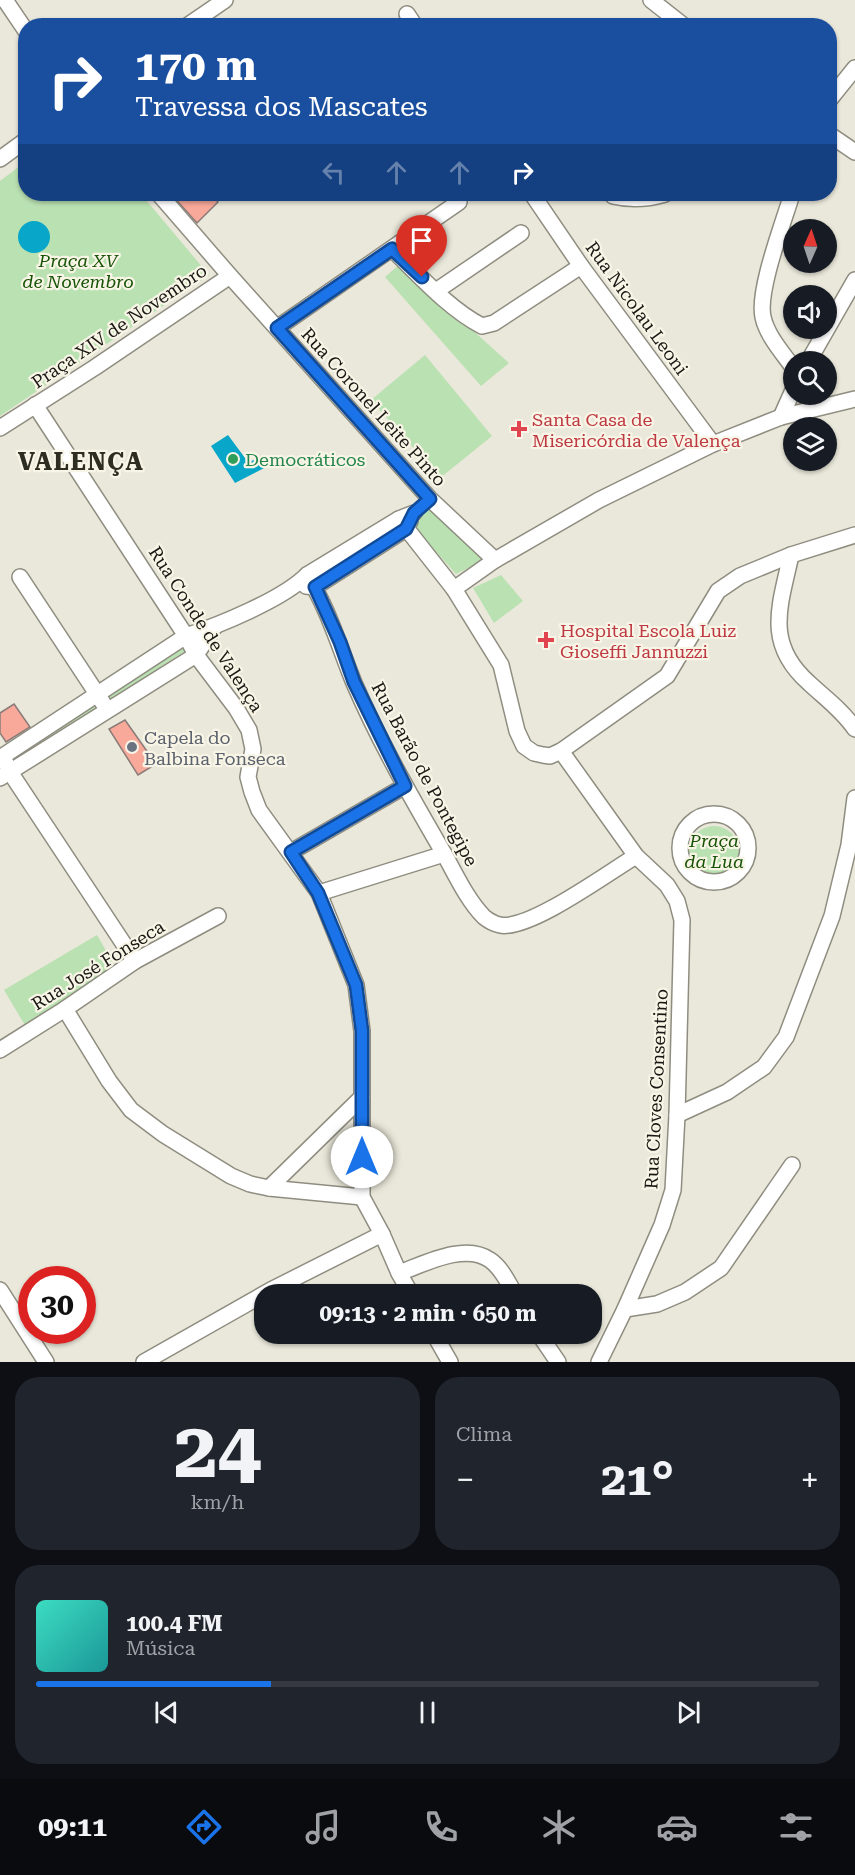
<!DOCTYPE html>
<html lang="pt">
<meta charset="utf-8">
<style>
:root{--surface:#171b24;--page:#20242c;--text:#f1f3f6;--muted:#9ea1a6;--line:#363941;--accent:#1a73e8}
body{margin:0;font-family:"Roboto Serif",serif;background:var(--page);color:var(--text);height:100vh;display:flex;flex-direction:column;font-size:22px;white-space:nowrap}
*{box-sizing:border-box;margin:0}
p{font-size:20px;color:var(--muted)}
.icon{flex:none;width:33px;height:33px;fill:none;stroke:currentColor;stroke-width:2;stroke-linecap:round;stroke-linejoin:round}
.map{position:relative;height:1362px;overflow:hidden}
.drawer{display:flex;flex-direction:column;gap:15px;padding:15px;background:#0d0f14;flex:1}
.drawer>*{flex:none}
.guide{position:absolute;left:18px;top:18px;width:819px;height:183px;border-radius:24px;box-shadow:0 2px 4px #0004;background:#1a4fa0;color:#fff;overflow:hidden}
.needle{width:39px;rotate:3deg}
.buttons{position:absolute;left:783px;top:219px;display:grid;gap:12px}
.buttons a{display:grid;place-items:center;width:54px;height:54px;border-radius:50%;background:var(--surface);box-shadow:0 2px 4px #0004;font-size:30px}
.speed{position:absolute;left:18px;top:1266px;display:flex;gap:12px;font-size:30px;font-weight:700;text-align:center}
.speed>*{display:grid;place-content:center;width:78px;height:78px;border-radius:50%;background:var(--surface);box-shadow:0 2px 4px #0004;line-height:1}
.speed .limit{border:9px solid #d22;background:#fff;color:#111}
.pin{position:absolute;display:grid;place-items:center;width:51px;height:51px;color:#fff;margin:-62px -26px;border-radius:50% 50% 50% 0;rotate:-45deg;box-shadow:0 0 6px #0007}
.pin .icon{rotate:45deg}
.me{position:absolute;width:66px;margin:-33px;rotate:0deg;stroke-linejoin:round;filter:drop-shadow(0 0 4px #0008)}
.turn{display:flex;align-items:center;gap:21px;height:126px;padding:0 18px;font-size:27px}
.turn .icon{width:78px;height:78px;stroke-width:2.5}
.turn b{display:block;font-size:42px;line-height:51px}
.lanes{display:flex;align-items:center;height:57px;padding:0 18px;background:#0003;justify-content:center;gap:30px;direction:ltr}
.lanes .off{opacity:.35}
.big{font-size:45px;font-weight:700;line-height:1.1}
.drawer .tile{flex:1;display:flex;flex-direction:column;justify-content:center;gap:9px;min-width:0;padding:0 21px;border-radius:24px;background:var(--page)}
.drawer .dial{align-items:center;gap:0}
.dial b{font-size:78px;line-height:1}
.song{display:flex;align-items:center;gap:18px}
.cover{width:72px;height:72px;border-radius:9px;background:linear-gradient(135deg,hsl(170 70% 55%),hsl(180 70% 35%))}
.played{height:6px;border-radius:3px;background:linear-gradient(90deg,var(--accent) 30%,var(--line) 30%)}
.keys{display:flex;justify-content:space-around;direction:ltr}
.heat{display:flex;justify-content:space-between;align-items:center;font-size:33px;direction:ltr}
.drawer .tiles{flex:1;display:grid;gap:15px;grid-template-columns:1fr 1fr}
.tile:last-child{grid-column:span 2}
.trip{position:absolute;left:254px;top:1284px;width:348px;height:60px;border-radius:24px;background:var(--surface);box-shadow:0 2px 4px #0004;font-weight:700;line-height:60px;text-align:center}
.tabs{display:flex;height:96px;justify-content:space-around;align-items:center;background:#090b0e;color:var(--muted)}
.tabs .icon{width:42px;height:42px}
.tabs .on{color:var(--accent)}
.tabs b{font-size:27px;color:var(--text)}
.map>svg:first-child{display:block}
.green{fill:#bae1b2}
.water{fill:#08a6c8}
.building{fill:#f8a999;stroke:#8a7b78;stroke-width:1.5}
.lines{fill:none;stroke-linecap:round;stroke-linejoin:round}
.minor-casing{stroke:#8f8d80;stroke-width:18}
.minor{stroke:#fff;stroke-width:15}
.route-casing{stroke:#114b97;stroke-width:15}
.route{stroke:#1a73e8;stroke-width:10}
.health-dot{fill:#e0444e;stroke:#f8f5e7;stroke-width:2}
.leisure-dot{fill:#2e9e5b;stroke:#f8f5e7;stroke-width:2}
.worship-dot{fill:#6b7280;stroke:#f8f5e7;stroke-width:2}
.labels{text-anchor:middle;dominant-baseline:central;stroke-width:4.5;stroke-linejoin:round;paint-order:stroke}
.park-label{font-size:18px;font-style:italic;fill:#175306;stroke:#f8f5e7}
.street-label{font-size:18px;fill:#181713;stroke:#f8f5e7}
.health-label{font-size:18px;fill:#be3a42;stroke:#f8f5e7;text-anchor:start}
.leisure-label{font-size:18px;fill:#27864d;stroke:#f8f5e7;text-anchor:start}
.worship-label{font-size:18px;fill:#5b616d;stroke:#f8f5e7;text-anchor:start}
.district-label{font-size:24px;font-weight:bold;letter-spacing:1.5px;fill:#2e2d22;stroke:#f8f5e7}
</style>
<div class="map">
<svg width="855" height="1362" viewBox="0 0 855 1362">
<rect width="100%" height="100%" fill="#eae8da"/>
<g class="green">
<path d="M25 162 26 194H141L209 275 0 416V181Z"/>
<path d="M402 262 459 318 509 363 481 386 385 277Z"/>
<path d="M425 355 492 436 440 478 371 400Z"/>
<path d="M429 508 487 559 456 574 410 523Z"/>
<path d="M501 575 523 601 494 623 473 588Z"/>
<path d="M185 639 190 648 0 770V761Z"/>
<circle cx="714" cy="851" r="25"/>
<path d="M97 935 116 968 26 1027 4 990Z"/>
</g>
<g class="water">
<circle cx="34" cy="237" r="16"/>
<path d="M228 435 248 462 264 457 270 465 235 483 211 446Z"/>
</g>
<g class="building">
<path d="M171 194H210L218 202 197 223Z"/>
<path d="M14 704 30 727 6 742 0 733V713Z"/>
<path d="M125 720 156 764 138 775 109 729Z"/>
</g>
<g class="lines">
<g class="minor-casing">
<g id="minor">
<path d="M5 0 26 31"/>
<path d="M651 0 684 26"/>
<path d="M407 14 415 26"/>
<path d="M187 26 225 0"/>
<path d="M830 99 855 68"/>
<path d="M830 135 855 152"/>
<path d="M0 159 26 140"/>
<path d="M159 194 230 276 430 499 495 560"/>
<path d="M532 194 581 266 713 444"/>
<path d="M792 194C784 221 757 291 763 317 767 336 783 353 794 369"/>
<path d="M613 196C630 200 648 199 665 194"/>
<path d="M392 249C419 275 449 309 482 326L494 323 581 266"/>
<path d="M436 291 521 233"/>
<path d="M277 328 459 202"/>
<path d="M808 362 855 280"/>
<path d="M35 405 186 636 196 655 236 708 249 730 253 749 248 777 252 792 259 810 319 893 356 985 362 1031V1197L382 1234 399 1273 411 1294"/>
<path d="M781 417 794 388"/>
<path d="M0 428 94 368 230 276"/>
<path d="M399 519 454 589 501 665 517 731 524 746 534 753 543 755 550 756 561 751 667 676 718 591 740 576 791 555 855 535"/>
<path d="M791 555C780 606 764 643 809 683 825 698 842 710 855 729"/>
<path d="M307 575C328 608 339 646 354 683 379 741 411 797 443 852 455 873 467 900 484 917 489 921 495 924 500 925 529 931 609 872 636 856"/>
<path d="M20 577 103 703"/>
<path d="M306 586 315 587 406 529 410 521"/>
<path d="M454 589 495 560 599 500 713 444 781 417 855 399"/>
<path d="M561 751 636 856 667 885 677 901 682 920 677 1115 673 1190 662 1225 625 1309 599 1362"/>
<path d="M0 758 186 636C220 625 283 599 307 575L399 519 414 513"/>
<path d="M6 763 10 772 135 961"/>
<path d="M0 778 196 655 215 626"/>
<circle cx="714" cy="848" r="34"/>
<path d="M291 852 405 786"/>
<path d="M319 893 444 854"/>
<path d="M65 1009 109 1081 131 1110 163 1134 231 1176 250 1184 269 1188 362 1197"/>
<path d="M0 1050 65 1009 135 961 218 916"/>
<path d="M677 1115 727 1092 764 1067 786 1037 832 916 849 845 855 798"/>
<path d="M269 1188 362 1097"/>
<path d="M399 1273C424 1264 465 1242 490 1260 502 1268 508 1283 515 1294"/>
<path d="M0 1290 46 1362"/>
<path d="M625 1309 657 1304 685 1292 721 1268 792 1165"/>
<path d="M434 1334 450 1362"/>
<path d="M539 1334 558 1362"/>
<path d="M144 1362 271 1290 382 1234"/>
</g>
</g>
<use href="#minor" class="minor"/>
</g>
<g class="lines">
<g class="route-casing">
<path id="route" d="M362 1157V1031L356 985 318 893 291 852 405 786 354 682 340 642 315 587 406 529 414 513 430 499 277 328 392 249 422 277"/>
</g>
<use href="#route" class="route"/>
</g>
<g class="health-dot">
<path d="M516 420h6v6h6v6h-6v6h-6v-6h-6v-6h6z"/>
<path d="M543 631h6v6h6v6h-6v6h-6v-6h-6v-6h6z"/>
</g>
<circle class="leisure-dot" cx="233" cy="459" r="6"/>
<circle class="worship-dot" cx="132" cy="747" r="6"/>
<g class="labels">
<g class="park-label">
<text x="78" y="260">Praça XV<tspan x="78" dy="21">de Novembro</tspan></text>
<text x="714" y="840">Praça<tspan x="714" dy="21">da Lua</tspan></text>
</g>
<g class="street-label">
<text transform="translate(637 308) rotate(54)">Rua Nicolau Leoni</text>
<text transform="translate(119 326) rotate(-34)">Praça XIV de Novembro</text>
<text transform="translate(374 407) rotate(48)">Rua Coronel Leite Pinto</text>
<text transform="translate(206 629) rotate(57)">Rua Conde de Valença</text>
<text transform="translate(425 774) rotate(62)">Rua Barão de Pontegipe</text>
<text transform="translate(98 965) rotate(-32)">Rua José Fonseca</text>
<text transform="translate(656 1089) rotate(-87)">Rua Cloves Consentino</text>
</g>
<g class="health-label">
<text x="532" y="419">Santa Casa de<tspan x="532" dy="21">Misericórdia de Valença</tspan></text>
<text x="560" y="630">Hospital Escola Luiz<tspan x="560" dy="21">Gioseffi Jannuzzi</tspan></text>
</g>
<g class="leisure-label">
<text x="245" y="459">Democráticos</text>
</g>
<g class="worship-label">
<text x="144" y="737">Capela do<tspan x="144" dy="21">Balbina Fonseca</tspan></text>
</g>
<g class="district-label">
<text x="81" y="462">VALENÇA</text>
</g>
</g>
</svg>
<div class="buttons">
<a><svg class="needle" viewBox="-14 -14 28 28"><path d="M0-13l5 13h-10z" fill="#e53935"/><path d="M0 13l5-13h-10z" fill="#9ea1a6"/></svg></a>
<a><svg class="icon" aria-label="sound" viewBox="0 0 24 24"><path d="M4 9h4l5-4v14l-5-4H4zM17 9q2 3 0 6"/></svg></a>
<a><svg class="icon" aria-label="search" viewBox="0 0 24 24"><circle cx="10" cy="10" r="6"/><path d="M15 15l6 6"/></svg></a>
<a><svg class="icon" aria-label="layers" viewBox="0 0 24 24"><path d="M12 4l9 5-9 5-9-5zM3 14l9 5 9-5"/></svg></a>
</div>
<div class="speed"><div class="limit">30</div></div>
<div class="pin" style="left:422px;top:277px;background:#d93025"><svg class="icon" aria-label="arrive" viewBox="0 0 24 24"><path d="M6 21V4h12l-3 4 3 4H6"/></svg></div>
<svg class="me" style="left:362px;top:1157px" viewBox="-20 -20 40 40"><circle r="19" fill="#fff"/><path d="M0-13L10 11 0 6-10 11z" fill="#1a73e8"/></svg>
<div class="trip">09:13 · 2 min · 650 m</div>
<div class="guide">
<div class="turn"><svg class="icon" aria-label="right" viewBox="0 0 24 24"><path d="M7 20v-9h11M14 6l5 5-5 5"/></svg><div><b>170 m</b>Travessa dos Mascates</div></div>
<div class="lanes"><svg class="icon off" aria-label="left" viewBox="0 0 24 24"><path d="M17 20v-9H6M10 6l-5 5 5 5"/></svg><svg class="icon off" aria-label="ahead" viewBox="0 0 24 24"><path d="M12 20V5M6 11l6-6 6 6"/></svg><svg class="icon off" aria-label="ahead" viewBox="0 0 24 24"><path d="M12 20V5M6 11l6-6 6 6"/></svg><svg class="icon" aria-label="right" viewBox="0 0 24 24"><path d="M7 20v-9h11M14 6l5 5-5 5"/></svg></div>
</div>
</div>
<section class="drawer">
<div class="tiles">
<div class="tile dial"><b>24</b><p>km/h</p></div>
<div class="tile"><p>Clima</p>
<div class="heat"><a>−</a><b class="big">21°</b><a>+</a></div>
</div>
<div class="tile">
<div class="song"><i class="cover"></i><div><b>100.4 FM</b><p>Música</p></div></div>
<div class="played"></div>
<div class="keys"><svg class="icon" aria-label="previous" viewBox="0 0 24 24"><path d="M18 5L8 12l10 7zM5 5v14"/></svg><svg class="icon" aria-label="pause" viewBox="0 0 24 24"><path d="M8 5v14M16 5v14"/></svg><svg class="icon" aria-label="next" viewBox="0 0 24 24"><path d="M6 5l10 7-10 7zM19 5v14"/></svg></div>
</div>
</div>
</section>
<nav class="tabs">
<b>09:11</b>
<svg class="icon on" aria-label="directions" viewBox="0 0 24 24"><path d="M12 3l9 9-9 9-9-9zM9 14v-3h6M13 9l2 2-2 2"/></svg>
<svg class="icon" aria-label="music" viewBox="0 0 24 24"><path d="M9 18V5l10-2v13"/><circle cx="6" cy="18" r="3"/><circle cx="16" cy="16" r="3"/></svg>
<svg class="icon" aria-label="phone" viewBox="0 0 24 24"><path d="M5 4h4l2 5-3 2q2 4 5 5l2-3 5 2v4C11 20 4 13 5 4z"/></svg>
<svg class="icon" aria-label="climate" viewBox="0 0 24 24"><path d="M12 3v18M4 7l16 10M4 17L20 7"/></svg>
<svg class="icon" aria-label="car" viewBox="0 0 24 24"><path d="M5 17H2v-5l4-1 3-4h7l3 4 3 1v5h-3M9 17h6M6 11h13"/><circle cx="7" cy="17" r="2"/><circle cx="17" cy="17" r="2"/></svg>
<svg class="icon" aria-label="filters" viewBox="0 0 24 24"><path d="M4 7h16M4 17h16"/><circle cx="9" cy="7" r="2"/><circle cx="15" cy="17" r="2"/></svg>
</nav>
